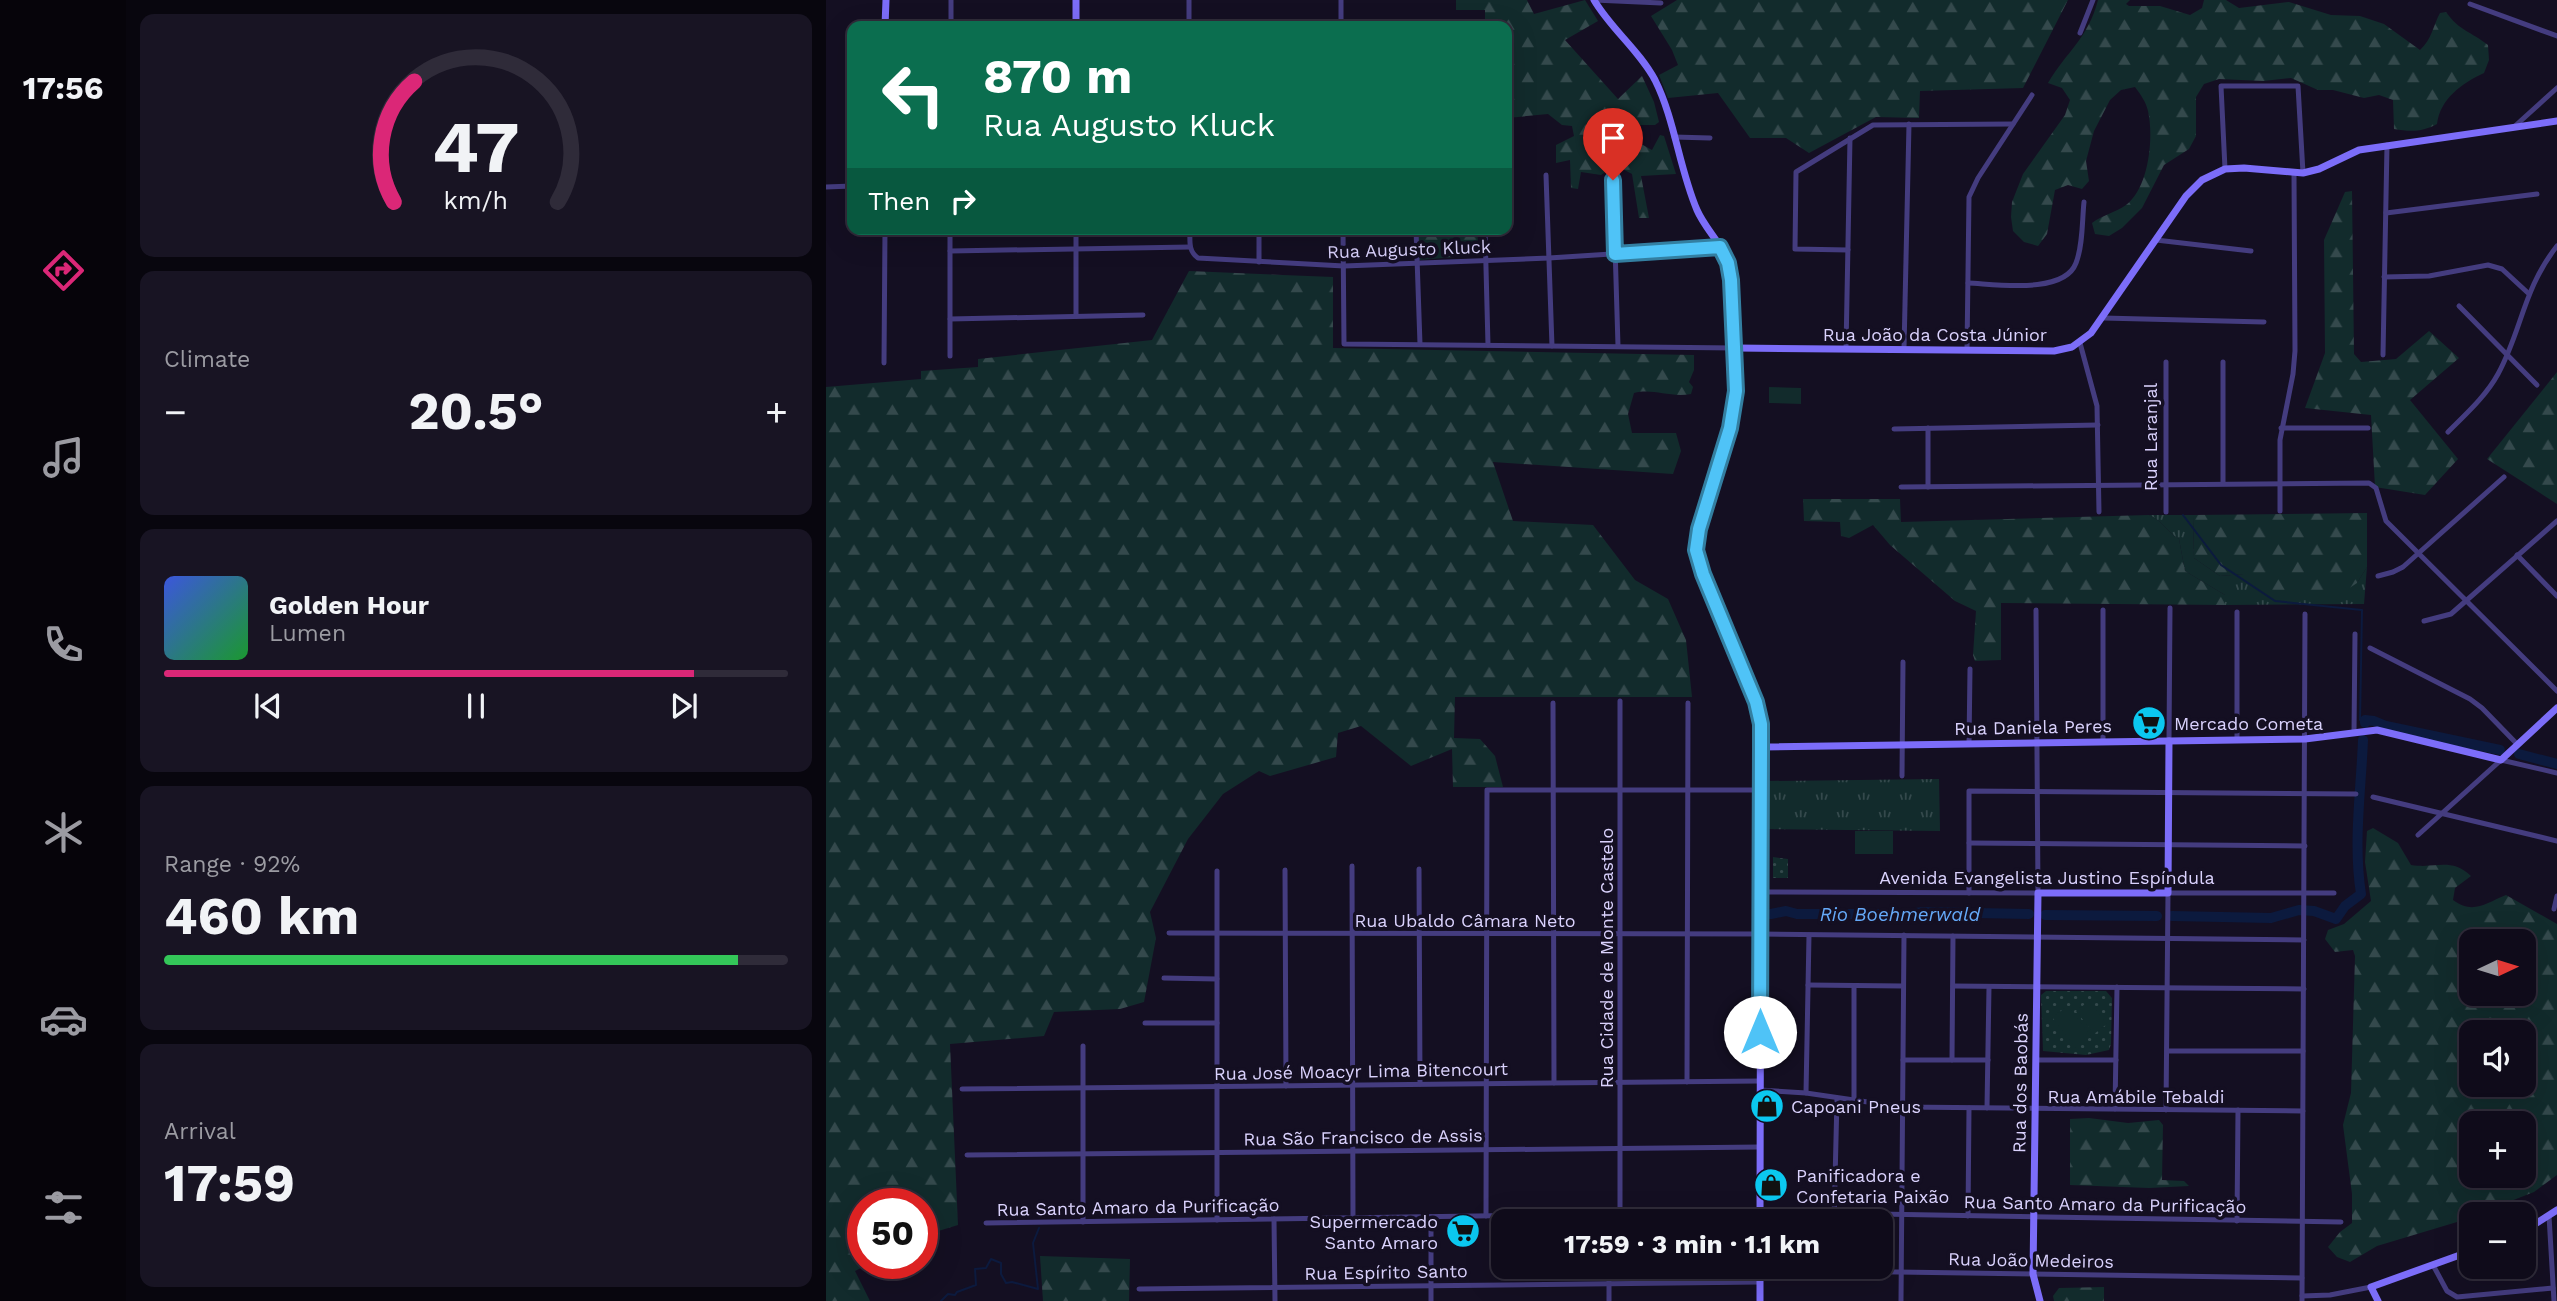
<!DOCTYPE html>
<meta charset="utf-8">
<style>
:root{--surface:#0f0b1a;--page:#181423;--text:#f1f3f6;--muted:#9b9ba2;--line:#2f2b39;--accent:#db2777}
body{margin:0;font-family:"Work Sans",sans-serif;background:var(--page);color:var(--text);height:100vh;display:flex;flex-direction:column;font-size:26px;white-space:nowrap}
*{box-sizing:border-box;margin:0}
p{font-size:23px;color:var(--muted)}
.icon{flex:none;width:38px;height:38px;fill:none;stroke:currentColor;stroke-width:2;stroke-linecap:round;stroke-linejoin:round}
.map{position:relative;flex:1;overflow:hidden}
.drawer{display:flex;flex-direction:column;gap:14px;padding:14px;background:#08060e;width:700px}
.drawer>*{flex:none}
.banner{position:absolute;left:21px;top:21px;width:665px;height:214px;border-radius:14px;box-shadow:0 7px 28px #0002,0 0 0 2px var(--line);background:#0b6e4f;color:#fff;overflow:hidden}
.needle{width:46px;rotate:86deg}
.controls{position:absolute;left:1633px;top:929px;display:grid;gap:14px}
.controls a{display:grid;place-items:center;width:77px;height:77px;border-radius:14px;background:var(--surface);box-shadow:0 7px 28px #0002,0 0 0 2px var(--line);font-size:35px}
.speed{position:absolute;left:21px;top:1188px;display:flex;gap:14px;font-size:35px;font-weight:700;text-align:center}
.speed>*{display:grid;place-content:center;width:91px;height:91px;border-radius:50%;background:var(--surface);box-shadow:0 7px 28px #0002,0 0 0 2px var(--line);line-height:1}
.speed .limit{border:10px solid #d22;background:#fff;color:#111}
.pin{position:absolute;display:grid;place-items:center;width:60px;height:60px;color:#fff;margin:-72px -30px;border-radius:50% 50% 50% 0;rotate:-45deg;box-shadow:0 0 7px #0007}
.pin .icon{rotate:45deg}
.me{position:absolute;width:77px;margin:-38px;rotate:0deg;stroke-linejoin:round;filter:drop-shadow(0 0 5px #0008)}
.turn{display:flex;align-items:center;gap:24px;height:147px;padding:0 21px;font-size:32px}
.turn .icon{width:91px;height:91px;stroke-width:2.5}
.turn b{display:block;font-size:49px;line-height:60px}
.then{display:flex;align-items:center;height:66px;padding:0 21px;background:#0003;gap:14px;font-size:26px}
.big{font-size:52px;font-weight:700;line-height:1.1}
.drawer .card{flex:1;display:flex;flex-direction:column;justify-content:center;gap:10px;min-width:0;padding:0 24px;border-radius:14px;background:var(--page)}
.drawer .dial{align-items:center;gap:0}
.dial svg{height:182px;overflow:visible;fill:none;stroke:var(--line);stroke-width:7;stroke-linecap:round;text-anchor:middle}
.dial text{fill:var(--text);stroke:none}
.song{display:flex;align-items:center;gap:21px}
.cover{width:84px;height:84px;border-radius:10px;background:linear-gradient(135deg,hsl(230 70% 55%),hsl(130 70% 35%))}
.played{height:7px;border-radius:4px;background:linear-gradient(90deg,var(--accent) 85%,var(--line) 85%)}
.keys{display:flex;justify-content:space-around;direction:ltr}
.heat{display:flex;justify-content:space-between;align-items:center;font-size:38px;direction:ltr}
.charge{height:10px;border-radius:5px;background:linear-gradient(90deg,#34c759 92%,var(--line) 0)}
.trip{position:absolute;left:665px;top:1209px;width:402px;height:70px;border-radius:14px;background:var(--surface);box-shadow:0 7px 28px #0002,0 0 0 2px var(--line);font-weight:700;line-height:70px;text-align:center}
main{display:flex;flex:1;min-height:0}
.tab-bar{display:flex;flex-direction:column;width:126px;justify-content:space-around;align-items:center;background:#06040a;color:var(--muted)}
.tab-bar .icon{width:49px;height:49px}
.tab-bar .selected{color:var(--accent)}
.tab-bar b{font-size:32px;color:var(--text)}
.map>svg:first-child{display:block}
.grass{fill:url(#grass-tufts)}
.forest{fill:url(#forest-firs);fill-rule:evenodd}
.park{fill:url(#park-dots)}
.garden{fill:#122b2c}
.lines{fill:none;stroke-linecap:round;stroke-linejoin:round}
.stream{stroke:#0c1a3e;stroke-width:2}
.river{stroke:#0c1a3e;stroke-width:10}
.street{stroke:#443c7f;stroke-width:5}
.secondary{stroke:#7c6df9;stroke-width:7}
.route-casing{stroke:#337fa1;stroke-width:18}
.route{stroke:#4fc3f7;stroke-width:12}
.labels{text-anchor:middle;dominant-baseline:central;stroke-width:7;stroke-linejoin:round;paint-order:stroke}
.street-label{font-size:18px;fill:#dad2fd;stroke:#140f22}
.poi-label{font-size:18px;fill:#dad2fd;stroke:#140f22;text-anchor:start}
.water-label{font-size:19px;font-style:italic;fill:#65a9f8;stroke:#140f22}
</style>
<main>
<nav class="tab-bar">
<b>17:56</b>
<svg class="icon selected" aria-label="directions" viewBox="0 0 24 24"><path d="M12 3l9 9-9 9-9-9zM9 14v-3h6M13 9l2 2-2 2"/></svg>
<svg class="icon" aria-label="music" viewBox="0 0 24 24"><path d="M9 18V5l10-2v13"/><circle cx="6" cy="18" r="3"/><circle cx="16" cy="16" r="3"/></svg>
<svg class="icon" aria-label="phone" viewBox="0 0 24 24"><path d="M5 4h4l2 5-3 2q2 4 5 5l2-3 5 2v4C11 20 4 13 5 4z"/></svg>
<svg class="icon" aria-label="climate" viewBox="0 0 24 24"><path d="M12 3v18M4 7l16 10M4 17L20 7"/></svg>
<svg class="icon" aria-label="car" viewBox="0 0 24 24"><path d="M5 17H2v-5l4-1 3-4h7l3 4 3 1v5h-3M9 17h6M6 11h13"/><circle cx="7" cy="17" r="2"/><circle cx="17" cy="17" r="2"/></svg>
<svg class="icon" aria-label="filters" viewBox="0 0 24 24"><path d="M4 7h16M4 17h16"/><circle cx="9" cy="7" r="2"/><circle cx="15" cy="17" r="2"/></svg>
</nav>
<section class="drawer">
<div class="card dial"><svg viewBox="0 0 100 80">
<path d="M14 69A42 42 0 1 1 86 69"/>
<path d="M14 69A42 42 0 0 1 23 16" stroke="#db2777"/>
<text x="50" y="56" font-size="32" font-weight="700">47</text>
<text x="50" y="72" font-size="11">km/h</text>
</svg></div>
<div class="card"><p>Climate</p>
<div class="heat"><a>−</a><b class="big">20.5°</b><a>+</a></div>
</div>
<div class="card">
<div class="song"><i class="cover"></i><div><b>Golden Hour</b><p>Lumen</p></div></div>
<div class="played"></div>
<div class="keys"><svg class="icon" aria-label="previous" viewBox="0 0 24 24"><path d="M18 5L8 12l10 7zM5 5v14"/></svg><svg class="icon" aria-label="pause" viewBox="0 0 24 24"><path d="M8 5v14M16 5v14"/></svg><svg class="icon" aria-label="next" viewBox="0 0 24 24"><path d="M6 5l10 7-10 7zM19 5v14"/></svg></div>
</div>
<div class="card"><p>Range · 92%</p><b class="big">460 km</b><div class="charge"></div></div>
<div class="card"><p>Arrival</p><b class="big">17:59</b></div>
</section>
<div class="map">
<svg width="1731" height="1301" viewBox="0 0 1731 1301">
<defs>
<pattern id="grass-tufts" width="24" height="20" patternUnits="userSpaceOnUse" patternTransform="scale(1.75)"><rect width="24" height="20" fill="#122b2c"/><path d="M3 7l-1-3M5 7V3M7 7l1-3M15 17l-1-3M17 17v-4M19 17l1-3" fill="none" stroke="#34494c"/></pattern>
<pattern id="forest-firs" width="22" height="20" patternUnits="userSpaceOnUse" patternTransform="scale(1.75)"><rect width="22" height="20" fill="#122b2c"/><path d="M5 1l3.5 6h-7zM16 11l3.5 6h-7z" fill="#34494c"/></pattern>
<pattern id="park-dots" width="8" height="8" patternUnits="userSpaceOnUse" patternTransform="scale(1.75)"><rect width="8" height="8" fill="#122b2c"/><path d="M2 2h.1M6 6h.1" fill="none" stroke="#34494c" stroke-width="1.8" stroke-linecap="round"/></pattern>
</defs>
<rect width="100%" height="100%" fill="#140f22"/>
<g class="grass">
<path d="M1323 515H1367L1368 558 1394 576 1418 574 1531 583 1541 567 1538 604 1399 605V595L1359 571 1353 539C1340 531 1337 521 1323 515Z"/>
<path d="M1113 779 1114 831 941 829 942 781Z"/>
</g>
<g class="forest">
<path d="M630 0H701L708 14 759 0 772 21 739 40 792 99 816 76 828 102 833 122 829 125H800L806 139 826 150 834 135 838 136 850 174 815 176 823 218H813L806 174 789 165 775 175 755 172 752 189 745 188 744 160 730 163V145L748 136 746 126 736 125 722 114 681 118V26H659V10H630Z"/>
<path d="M851 0H1242L1197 88 1094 91 1093 118 1050 117 983 153 960 138H924L892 93 842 98 833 75 852 65 846 50 825 16Z"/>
<path d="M1272 0H1304L1300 4 1303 6H1334L1364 15 1376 8 1378 0H1400L1413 8 1463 2 1505 15 1534 16 1558 24 1594 50C1606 39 1607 26 1614 13L1620 12C1633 31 1646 32 1662 45L1663 60 1658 73C1636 83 1614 99 1611 124 1596 132 1585 132 1568 129L1567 100 1553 95 1538 98 1507 90H1492L1465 78 1437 81 1393 79 1378 84 1370 97V136L1363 149 1338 165 1316 208 1296 228 1283 236 1269 234 1266 223C1276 215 1289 213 1300 205 1323 188 1328 137 1322 111 1320 102 1315 95 1309 87L1295 90 1284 100 1268 131 1260 161 1263 181 1256 189 1242 185 1229 190 1221 234 1212 246 1198 242 1187 231 1185 217 1186 202 1197 174 1239 115 1244 100 1236 88 1222 83C1240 52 1262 39 1272 0Z"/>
<path d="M1526 191 1528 354 1535 362 1570 359 1603 331 1633 358 1584 400 1632 459 1599 495 1549 487 1545 415 1479 408 1499 353 1498 240 1519 192Z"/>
<path d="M593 229H651L653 255 593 260Z"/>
<path d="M363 271 507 277V348L868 355V370L863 382 867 387 865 394C844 398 827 388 808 393L802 414 806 433H850L855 451 847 474 667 462 687 521 767 525 809 580 842 599 860 640 866 697H629L628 738 654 739 669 756 677 787H627L626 749 585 766 535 726 512 733 510 757 444 776 433 771 397 794 362 839 324 912 330 938 318 1002 294 1009 228 1012 218 1036 124 1044 132 1225 96 1236V1204H37V1264H43L29 1271 44 1301H0V387L95 379V371L152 367V359L326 340Z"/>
<path d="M1731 372V504L1661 459Z"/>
<path d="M977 499H1074L1075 522 1323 515C1337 521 1340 531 1353 539L1359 571 1399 595V605L1175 603V660L1149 661 1147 655 1150 611 1129 601 1064 545 1047 525 1023 538 1015 536 1014 522 978 521Z"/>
<path d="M1541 513V567L1531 583 1519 591 1444 594 1425 587 1418 574 1394 576 1368 558 1367 515Z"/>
<path d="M1547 828 1572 843 1585 865C1611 869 1624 857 1645 876L1629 888 1627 900C1647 915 1660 903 1680 895L1731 924V1175L1708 1192 1631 1222 1551 1246 1524 1262 1511 1257 1502 1247 1514 1232 1526 1223V1194L1517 1125 1525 1093 1529 956 1527 950 1509 952 1499 939 1502 930 1518 924 1545 901 1539 862 1541 831ZM1645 942H1698V994H1645ZM1698 1032V1085H1645V1032ZM1645 1124H1698V1176H1645Z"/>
<path d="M1263 1118 1302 1123 1333 1120 1337 1125 1336 1180 1358 1181 1363 1186 1323 1188 1244 1185V1119Z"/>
<path d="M214 1256 304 1259 303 1301H217Z"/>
<path d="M1278 1287V1301H1228L1227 1296 1233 1288Z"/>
</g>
<g class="park">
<path d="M947 857 962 859V878H947Z"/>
<path d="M1220 991H1280L1286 998 1285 1044 1283 1050 1260 1055 1217 1051 1215 995Z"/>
</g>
<g class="garden">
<path d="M943 387 975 388V404L943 403Z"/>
<rect x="1029" y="831" width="38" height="23"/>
<path d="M1263 1001 1281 1024 1268 1034 1250 1011Z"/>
<path d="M1242 1006 1265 1036 1250 1048 1226 1017Z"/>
</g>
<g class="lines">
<g class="stream">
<path d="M1357 515 1395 565 1449 601 1536 610 1534 720H1539"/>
<path d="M115 1301 122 1294 129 1295 131 1292 150 1285 149 1269 160 1268 165 1259 175 1263V1274L180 1283 186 1282 212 1289 207 1243 213 1228"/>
</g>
<g class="river">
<path d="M1539 723V720L1548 721 1560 726 1674 750"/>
<path d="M1693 754 1731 764"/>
<path d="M945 914 960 911 971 914H1081L1097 912 1203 914"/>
<path d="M1219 915 1331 916"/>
<path d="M1346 916 1445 918 1473 910 1488 911 1510 919 1519 906 1535 894C1527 843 1535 791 1537 740"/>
</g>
<g class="street">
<path d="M363 0V26"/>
<path d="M515 0V26"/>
<path d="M768 0 835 3"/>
<path d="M1644 4 1731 36"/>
<path d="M125 26V0"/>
<path d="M1254 33 1267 0"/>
<path d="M1689 126 1731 88"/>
<path d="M848 137 884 138"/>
<path d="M1399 169 1395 86H1472L1477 173"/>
<path d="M720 175 726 346"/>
<path d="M787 180 792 346"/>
<path d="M0 187 26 186"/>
<path d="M1560 213 1711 194"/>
<path d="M364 229C364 241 362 251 372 258L518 266 723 258 894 247"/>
<path d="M433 229V262"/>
<path d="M517 229 518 344 910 348"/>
<path d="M590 229 594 344"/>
<path d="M659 229 662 345"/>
<path d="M1330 240 1425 251"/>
<path d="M1022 250 969 249 970 172 1047 125 1187 124"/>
<path d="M124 251 364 247"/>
<path d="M1558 277 1603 276 1662 265 1676 269 1702 293"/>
<path d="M1142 283C1169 284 1238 295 1250 263 1257 245 1256 221 1258 202"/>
<path d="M1633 306 1711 385"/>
<path d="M250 316V229"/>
<path d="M1277 318 1438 322"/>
<path d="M124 319 317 315"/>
<path d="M1254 343 1271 406 1273 512"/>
<path d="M1020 349 1024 138"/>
<path d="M1078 349 1083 124"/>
<path d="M1141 350 1143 197 1152 178 1206 95"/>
<path d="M1557 355 1561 145"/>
<path d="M124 356V229"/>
<path d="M58 363 59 229"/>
<path d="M1102 428V487"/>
<path d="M1455 428H1542"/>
<path d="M1068 429 1272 425"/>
<path d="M1622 432C1640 414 1660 396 1672 374 1696 330 1697 289 1731 246"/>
<path d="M1397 483V362"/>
<path d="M1075 487 1543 483 1550 488 1560 521 1731 691"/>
<path d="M1454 511V440L1467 374 1469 351 1468 174"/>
<path d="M1340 512V362"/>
<path d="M1691 555 1731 596"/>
<path d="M1552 576 1567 572 1577 567 1678 477"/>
<path d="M1411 612V740"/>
<path d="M1598 621 1625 614 1731 521"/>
<path d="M1544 648 1644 699 1656 708 1691 744"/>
<path d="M794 701V1214"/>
<path d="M727 703 728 1083"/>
<path d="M1528 732 1529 634"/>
<path d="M1343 741 1344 608"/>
<path d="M1277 742V610"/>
<path d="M1143 744 1144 669"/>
<path d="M1076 776 1077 662"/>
<path d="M1547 797 1731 841"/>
<path d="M1592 835 1675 760 1731 773"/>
<path d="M1143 843 1479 846"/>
<path d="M526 866 527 1218"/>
<path d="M593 869 594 1084"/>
<path d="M459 870 460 1086"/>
<path d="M935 892 1212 893 1210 610"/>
<path d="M1143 893V791L1530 794"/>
<path d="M1728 909 1731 896"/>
<path d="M343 933 935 934 1478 940"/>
<path d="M338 978 391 979"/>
<path d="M982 985 1077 986"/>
<path d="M1127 986 1478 989"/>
<path d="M319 1023H391"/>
<path d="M257 1046V1222"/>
<path d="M1341 1051H1477"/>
<path d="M1077 1060H1162"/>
<path d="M1126 1060 1127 936"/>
<path d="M1210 1060H1290"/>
<path d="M861 1082 862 703"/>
<path d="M136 1089 934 1081"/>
<path d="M934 1090 980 1093 1076 1107 1477 1111"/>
<path d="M980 1093 983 935"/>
<path d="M1028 1101V986"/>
<path d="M1161 1108 1163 987"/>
<path d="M1289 1109 1291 987"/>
<path d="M1340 1110 1342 893H1508"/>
<path d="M141 1155 934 1147"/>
<path d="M660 1216 661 790H935"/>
<path d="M1142 1216 1143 1108"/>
<path d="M1723 1216 1728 1301"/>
<path d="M448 1219 449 1301"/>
<path d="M391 1220V871"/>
<path d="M1411 1221 1412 1110"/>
<path d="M1008 1222 1011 1098"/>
<path d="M160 1223 934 1212 1515 1222"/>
<path d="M1607 1265 1621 1291 1631 1297 1727 1288"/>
<path d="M934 1270 1476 1278"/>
<path d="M313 1289 934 1282"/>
<path d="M1476 1296 1504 1295 1545 1287"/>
<path d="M605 1301V1217"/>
<path d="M783 1301V1267"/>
<path d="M1075 1301 1078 935"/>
<path d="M1476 1301 1479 614"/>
</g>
<g class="secondary">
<path d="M768 0C785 29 813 50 829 80 849 120 853 168 871 210 880 231 900 247 904 270 913 325 914 395 899 448 892 475 867 524 870 550 873 572 885 594 894 614 907 643 918 673 930 702L935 724 934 1222"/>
<path d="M59 26 60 0"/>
<path d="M250 26V0"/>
<path d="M910 348 1228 351 1246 347 1265 333 1360 196 1376 180 1399 169 1418 168 1477 173 1493 169 1533 150 1731 121"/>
<path d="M935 747 1479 739 1551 730 1675 760 1731 708"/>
<path d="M1698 1231 1731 1210"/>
<path d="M934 1301V1267"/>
<path d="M1214 1301 1207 1274 1212 893H1342L1343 741"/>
<path d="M1552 1301 1545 1287 1645 1251"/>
</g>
</g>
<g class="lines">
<g class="route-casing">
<path id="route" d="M787 180 789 254 894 247 902 263 905 280 910 391 904 428 873 529 870 550 877 574 930 702 935 724V747L934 1032"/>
</g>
<use href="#route" class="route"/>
</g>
<defs>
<g id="supermarket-disc" transform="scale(1.75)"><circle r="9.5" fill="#0bc8f0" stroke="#140f22"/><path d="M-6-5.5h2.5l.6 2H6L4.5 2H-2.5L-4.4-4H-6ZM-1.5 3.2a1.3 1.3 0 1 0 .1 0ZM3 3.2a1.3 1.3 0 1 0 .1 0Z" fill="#111"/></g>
<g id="shop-disc" transform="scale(1.75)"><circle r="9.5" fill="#0bc8f0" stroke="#140f22"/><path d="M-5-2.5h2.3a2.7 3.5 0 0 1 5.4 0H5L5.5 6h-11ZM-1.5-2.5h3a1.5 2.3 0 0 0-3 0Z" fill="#111"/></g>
</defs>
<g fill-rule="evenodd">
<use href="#supermarket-disc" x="1323" y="723"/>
<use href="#shop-disc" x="941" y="1106"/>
<use href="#shop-disc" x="945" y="1185"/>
<use href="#supermarket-disc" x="637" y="1231"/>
</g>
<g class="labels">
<g class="street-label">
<text transform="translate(583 249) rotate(-2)">Rua Augusto Kluck</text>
<text x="1109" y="334">Rua João da Costa Júnior</text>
<text transform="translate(1324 437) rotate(-90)">Rua Laranjal</text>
<text transform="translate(1207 727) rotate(-1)">Rua Daniela Peres</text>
<text x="1221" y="877">Avenida Evangelista Justino Espíndula</text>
<text x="639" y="920">Rua Ubaldo Câmara Neto</text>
<text transform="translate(780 958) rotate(-90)">Rua Cidade de Monte Castelo</text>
<text transform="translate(535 1071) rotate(-1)">Rua José Moacyr Lima Bitencourt</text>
<text transform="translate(1194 1083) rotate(-89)">Rua dos Baobás</text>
<text x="1310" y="1096">Rua Amábile Tebaldi</text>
<text transform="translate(537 1137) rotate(-1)">Rua São Francisco de Assis</text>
<text transform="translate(1279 1204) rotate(1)">Rua Santo Amaro da Purificação</text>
<text transform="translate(312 1207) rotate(-1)">Rua Santo Amaro da Purificação</text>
<text transform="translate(1205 1260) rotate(1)">Rua João Medeiros</text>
<text transform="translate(560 1272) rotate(-1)">Rua Espírito Santo</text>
</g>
<g class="poi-label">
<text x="1348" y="723">Mercado Cometa</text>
<text x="965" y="1106">Capoani Pneus</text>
<text x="970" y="1175">Panificadora e<tspan x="970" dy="21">Confetaria Paixão</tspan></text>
<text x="612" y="1221" text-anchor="end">Supermercado<tspan x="612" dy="21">Santo Amaro</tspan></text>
</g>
<g class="water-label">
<text x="1074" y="914">Rio Boehmerwald</text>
</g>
</g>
</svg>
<div class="controls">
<a><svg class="needle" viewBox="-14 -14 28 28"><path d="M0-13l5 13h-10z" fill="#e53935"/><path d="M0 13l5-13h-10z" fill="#9b9ba2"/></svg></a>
<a><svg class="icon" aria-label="sound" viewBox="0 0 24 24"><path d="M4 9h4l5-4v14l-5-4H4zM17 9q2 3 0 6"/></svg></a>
<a>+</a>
<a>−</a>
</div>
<div class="speed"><div class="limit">50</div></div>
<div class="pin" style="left:787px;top:180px;background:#d93025"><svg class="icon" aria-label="arrive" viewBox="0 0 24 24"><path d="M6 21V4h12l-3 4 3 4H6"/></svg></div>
<svg class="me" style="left:934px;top:1032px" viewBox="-20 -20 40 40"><circle r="19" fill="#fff"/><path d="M0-13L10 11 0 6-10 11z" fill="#4fc3f7"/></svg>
<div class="trip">17:59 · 3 min · 1.1 km</div>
<div class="banner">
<div class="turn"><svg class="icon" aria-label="left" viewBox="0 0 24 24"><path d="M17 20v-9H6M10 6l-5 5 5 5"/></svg><div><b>870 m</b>Rua Augusto Kluck</div></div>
<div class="then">Then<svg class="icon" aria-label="right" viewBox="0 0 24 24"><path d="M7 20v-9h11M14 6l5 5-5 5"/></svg></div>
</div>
</div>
</main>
